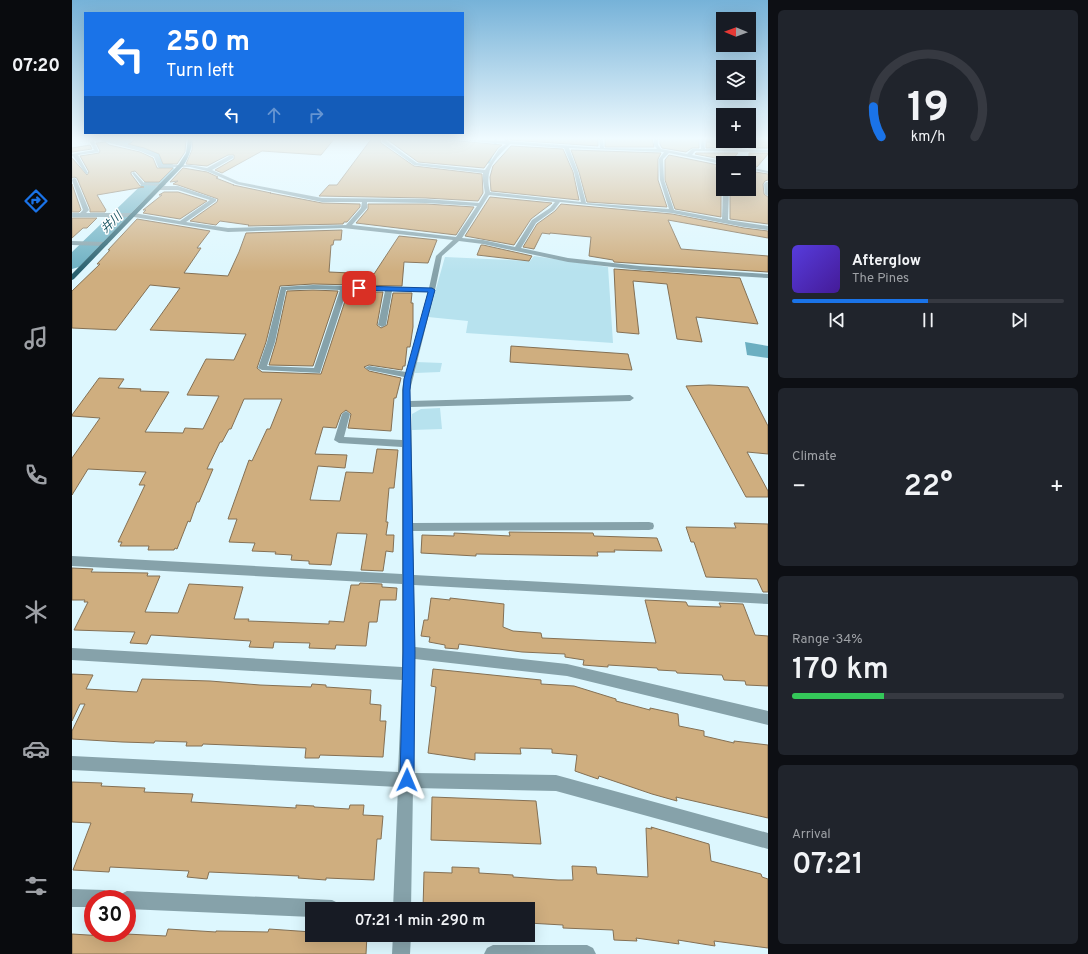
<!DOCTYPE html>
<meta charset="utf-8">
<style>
:root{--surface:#171b24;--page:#20242c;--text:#f1f3f6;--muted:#9ea1a6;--line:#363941;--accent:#1a73e8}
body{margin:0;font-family:Overpass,"Noto Sans JP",sans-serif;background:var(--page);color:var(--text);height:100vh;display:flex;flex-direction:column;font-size:15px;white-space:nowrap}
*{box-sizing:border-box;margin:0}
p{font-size:13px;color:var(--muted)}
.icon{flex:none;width:22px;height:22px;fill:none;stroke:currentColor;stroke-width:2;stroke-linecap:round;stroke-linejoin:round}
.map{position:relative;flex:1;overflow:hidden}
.drawer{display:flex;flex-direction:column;gap:10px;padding:10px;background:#0d0f14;width:320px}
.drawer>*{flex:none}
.banner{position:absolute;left:12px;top:12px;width:380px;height:122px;border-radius:0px;box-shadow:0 4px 16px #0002;background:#1a73e8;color:#fff;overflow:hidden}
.needle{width:26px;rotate:271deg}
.tools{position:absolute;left:644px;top:12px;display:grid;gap:8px}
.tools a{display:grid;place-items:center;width:40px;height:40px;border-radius:0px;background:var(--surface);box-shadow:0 4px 16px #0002;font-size:20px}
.speed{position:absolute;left:12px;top:890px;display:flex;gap:8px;font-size:20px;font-weight:700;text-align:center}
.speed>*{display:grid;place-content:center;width:52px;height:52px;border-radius:50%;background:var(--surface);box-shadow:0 4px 16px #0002;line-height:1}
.speed .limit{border:6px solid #d22;background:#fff;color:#111}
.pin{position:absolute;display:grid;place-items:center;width:34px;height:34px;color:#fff;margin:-17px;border-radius:8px;box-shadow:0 2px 6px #0006}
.me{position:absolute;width:44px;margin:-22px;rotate:1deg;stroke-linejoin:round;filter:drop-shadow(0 0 3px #0008)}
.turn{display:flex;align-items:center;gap:14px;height:84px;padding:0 16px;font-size:18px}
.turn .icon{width:52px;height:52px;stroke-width:2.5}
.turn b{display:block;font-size:28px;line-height:34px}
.lanes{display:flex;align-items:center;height:38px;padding:0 16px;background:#0003;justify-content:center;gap:20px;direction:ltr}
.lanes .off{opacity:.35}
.big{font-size:30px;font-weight:600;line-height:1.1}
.drawer .widget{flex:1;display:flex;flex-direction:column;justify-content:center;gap:6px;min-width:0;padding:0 14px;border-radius:6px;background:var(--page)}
.drawer .dial{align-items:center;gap:0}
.dial svg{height:104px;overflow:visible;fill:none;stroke:var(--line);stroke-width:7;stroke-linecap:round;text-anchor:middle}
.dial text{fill:var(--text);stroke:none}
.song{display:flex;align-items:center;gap:12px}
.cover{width:48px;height:48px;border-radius:6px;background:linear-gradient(135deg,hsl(250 70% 55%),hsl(260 70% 35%))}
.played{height:4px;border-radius:2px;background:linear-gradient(90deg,var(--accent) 50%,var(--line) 50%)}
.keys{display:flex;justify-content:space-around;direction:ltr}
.heat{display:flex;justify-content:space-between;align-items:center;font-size:22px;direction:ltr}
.charge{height:6px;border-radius:3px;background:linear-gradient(90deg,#34c759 34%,var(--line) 0)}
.trip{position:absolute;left:233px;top:902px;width:230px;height:40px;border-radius:0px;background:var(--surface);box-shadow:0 4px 16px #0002;font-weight:600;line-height:40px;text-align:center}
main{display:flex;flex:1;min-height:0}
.menu{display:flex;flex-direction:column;width:72px;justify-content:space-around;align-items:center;background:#090b0e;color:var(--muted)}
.menu .icon{width:28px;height:28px}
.menu .active{color:var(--accent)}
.menu b{font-size:18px;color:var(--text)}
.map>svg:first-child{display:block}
.green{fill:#b7e2ee}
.water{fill:#6bafc1}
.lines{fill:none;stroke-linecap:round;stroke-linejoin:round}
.stream{stroke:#6bafc1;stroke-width:2.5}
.river{fill:#6bafc1;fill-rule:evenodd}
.building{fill:#cfae7f;stroke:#847054}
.minor{fill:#86a2aa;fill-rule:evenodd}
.major{fill:#28606e;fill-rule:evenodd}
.route{fill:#1a73e8;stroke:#114b97}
.labels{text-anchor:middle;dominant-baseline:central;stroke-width:3;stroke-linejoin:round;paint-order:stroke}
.far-water-label{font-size:12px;font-style:italic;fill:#215a67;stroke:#fff}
</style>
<main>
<nav class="menu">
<b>07:20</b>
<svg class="icon active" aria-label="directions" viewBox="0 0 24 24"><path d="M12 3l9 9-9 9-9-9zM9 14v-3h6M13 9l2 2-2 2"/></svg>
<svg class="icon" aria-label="music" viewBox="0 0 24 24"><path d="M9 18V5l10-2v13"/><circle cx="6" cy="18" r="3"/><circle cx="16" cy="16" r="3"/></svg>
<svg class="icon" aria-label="phone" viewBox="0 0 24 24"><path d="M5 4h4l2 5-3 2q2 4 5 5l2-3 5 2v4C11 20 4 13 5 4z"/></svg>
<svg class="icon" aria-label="climate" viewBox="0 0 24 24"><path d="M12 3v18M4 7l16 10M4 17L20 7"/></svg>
<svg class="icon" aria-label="car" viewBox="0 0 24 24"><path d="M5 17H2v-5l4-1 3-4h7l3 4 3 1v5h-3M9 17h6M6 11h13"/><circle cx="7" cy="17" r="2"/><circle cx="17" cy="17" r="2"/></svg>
<svg class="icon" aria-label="filters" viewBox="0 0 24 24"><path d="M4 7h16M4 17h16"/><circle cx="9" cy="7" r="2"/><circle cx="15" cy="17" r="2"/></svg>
</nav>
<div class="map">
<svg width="696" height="954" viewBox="0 0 696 954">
<rect width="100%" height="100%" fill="#ddf7fe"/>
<g class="green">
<path d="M462 256 536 267 541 343 394 333 396 321 356 317 373 257 458 261Z"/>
<path d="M344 362 370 363 368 372 343 373Z"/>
<path d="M368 408 370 429 340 430V414L349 409Z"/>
</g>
<path class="water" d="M673 342 696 346V358L675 355Z"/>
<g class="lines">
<path class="stream" d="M409 164 417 162 423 147 424 138"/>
<path class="river" d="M29 138C54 138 73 142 97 152L102 169 7 267 0 269V252L87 168 85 157 71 151 30 141Z"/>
</g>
<g class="building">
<path d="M64 138H114L113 152 105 164H91L87 154 72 148 56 144 59 143Z"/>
<path d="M121 138H263L249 155 190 151 150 173 143 170 162 159V155H156L135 166 114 164 120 150Z"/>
<path d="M300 138H308L309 143 342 166 410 174 411 193 406 201 354 198 247 196 257 185H265Z"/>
<path d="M316 138H355L430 145 426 148 412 168 346 162 316 140Z"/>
<path d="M438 138H526V146L438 140Z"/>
<path d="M533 138H580L582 147H533Z"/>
<path d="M588 138H627V148H620L614 152 590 148 588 144Z"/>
<path d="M634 138H651V141H677L670 148H634Z"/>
<rect x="677" y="138" width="19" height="10"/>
<path d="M33 142 37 145 68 152 81 158 85 168H101L87 182H73L63 171 59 172V174L68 186 72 187 25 195 34 210 33 212H18V209L5 178 2 177 0 178V158L15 175 17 172 8 156 27 153 28 151 24 143Z"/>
<path d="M18 145 20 149 0 152V148Z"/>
<path d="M439 146 491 149 501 172 507 200 419 191 418 177 421 166Z"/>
<path d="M499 150 589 153 586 159V180L595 207 515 202 507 172Z"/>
<path d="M624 153H666L659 161 623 154Z"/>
<path d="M677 153H696V154L685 167 677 166Z"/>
<path d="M597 155 646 165 644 167V170L649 176V217L603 209 593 180V160Z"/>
<path d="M111 168 135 172 146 177 144 178 162 185H161L199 193H198L250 203 288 204V207L275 222H272L271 224 176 226 177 225 148 221 144 225 118 221 145 202 146 199 106 185 101 184 106 181 98 182Z"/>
<path d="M677 171 696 174V180L693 181 691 184 692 194 696 197V224L658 219V189H677Z"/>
<path d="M0 184 9 210 7 212H0Z"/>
<path d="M92 192H106L135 201 108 219 71 213 74 210H71L90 195H87Z"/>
<path d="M418 197 480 203 459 219 442 245 393 236Z"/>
<path d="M296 204H354L402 207 384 235 284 223 296 209Z"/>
<path d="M489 204 600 214 672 228 696 231V238L596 220 609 249 696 256V272L542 262 541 260 517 256 519 237 478 233V234L470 233 462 249 451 247 465 224 483 211Z"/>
<path d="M0 218H25L15 228H11L0 238Z"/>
<path d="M65 219 138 231 125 248H129L112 273 156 276 167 252 174 233 270 230 269 240H262L261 245H259L257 272 302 274 327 236 365 240 356 263 332 262 330 286 241 284 208 286 194 342 185 368 190 372 249 374 276 292H311L305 325 309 328 315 325 321 293H340L339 303H341V327L338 347H335L333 366H331L330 370 297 365 292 367 297 371 329 378 324 398H322L319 431 276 428 279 414 274 410 269 414 264 428 251 427 243 454 275 455 273 468 246 466 238 500 268 501 274 472 301 473 305 449 326 450 322 488H317L314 522H316L314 535H322L321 552 314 551 311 571 289 570 295 534 265 533 259 565 237 564V561L219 560 220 555 203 554 204 552 180 551 183 543 157 542 165 519H156L177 460 180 461 195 429H198L210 399H172L159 429H157L150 442H148L135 469H141L127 502H125L118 522 116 521 105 549 103 548 102 550H76L77 546H48L50 542H46L73 485H67L74 472 16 469 0 495V458L28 418 0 416V415L27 378 52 379 46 388 69 389 68 391 97 392 73 432 111 433 113 428 131 429 147 396 115 395 134 359 162 360 174 334 78 330 108 288 78 285 44 330 0 328V291L28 264H25L38 250H36Z"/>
<path d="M409 245H411L460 256 457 261 405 255Z"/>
<path d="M542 269 668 278 686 324 624 317 630 342 605 339 595 284 561 281 567 334 545 332Z"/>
<path d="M241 290 266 291 241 366 197 365 204 342 215 291Z"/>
<path d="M439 346 556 354 560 370 438 362Z"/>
<path d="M637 385 676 387 696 426V454L675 452 696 491V497H674L614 386Z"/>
<path d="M662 523 696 524V592H691L685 579 634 577 622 542H619L614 527 664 528Z"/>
<path d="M437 532 521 533 522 536 585 538 590 551 542 550 543 552H525L526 556 404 554V556L349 553 350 535 382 536V533L438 536Z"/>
<path d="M0 568 21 569 19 572 76 573 75 576H88L73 612 106 613 117 584 171 587 162 619H177L176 621 257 624V621L272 622 279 585H287L288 583 310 584V587L325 588 324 600H308L305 622H297L294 646 264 645 263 649 237 648 238 643 202 642 201 648 177 647 179 641 79 635 75 644 58 643 63 632 2 630 16 602H12L13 600H0Z"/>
<path d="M359 598 378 600V598L432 604 431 627 441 631 469 633 470 638 584 643 573 600 614 602 616 606 649 607 647 603 671 604 683 635 696 636V686L674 685 673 681 652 680 650 675 605 673 604 671 586 670 585 668 536 665V667L511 665 512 660 493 657V654L450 652 387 644 386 649 373 648V645L357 642 358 637 349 636 352 620H356Z"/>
<path d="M361 669 469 680V684L502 686 544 699V701L578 710V708L606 714 607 726 632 731V736L662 743V741L696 745V818L604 797 605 801 580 794 527 776 526 779 503 771 505 755 480 753V749L448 748 449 754 403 753V760L356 753 364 687 359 686Z"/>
<path d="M0 674 21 675 14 689 65 692 70 679 138 681 188 685 239 687 240 684 254 685V687L299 690 298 704 309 705 308 721H314L311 757 248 755 247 758H233L234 748 131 744 130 746H114L115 742 83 741 82 743 50 742 0 739V731L13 704H8L0 721Z"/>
<path d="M0 782 30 783 29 786 73 788 72 792 121 794 119 802 224 808V805L242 806V807L277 809 278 805H292L291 815 311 816 309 839H305L302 880 254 878V880L226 878 227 876 137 872 135 879 115 877 117 871 38 867 37 872 1 870 19 823 0 822Z"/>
<path d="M360 797 464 801 469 844 359 840Z"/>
<path d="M579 827 637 844 639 861 689 874 690 877 696 879V948L642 941 643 946 606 940 607 944 564 938 565 941 542 940 541 930 491 928V925L456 923V909H351L352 872 380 873V867L407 868V873L441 875V877L486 880H501L500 866 524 867 525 874 576 877 574 828 580 829Z"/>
<path d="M96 929 144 932V931L196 932 197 929 240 932V935H295L294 954H0V934L32 936 34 933 94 936Z"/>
</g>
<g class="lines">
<g class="minor">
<path d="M310 138H314V141L345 163 413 170 427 149 434 144 364 138 433 141 432 138H436L437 141 528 148 527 138H531L532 148 585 149 582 145V138H586V145L589 149 615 154 620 149H629L628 138H632L633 149 696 150V152L623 151 620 155 655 162V163H651V167L649 168 651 176 645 170V167L650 164 597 153 591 159 592 180 602 210 650 219 651 189H657L656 220 696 226V230L672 227 600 213 488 202 482 210 464 223 449 248 496 258 568 266 696 274V278L568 270 496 262 411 244 387 241 370 256 363 290 338 390V401L558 395 562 398 558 401 339 407 341 523 577 522 581 523 582 526 581 529 577 530 341 531 342 575 696 594V604L342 585 343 647 495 664 696 711V725L495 676 343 659 341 773 484 775 696 833V849L484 791 341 788 339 909H321L326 787 0 770V756L326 772 330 680 0 660V648L330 667V584L0 566V556L330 574V447L267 443 262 440 270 414 274 411 278 414 272 437 330 440V390L332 377 297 370 293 368 297 366 334 372 356 292 320 291 314 325 310 327 306 325 313 291 275 290 248 373 190 370 186 368 195 342 209 287 241 285 357 288 364 256 381 240 271 228 156 232 62 217H0V213H8L11 210 0 180 2 178 4 179 17 210 14 213H62L108 221 138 200 106 190H88L86 189V187L91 186 69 185 60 173 62 172 72 183 94 184 92 186H106L144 199V201L114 222 156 228 274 225 289 208 290 202H250L164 184 135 171 118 167H86L82 157 68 151 38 143 40 141 72 149 86 155 90 165H118L135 168 157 156H161V158L140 170 167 182 250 198 354 199 407 203 413 193 411 181V173L342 165 310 142ZM438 144 492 148 502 172 509 202 418 192C412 169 423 159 438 144ZM497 148 592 152 587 159 588 180 597 209 514 203 506 172ZM417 195 483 202 478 208 460 220 443 247 411 240 390 238ZM295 202 354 203 405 206 384 237 280 225 295 208ZM241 289 268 290 242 368 195 366 203 342 214 290Z"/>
<path d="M20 141 22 142 27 152 6 155 16 173 14 174 1 156H0V154L22 150 18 142Z"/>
<path d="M677 167 696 171V173L677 169Z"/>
<path d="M694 182H696V196L693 194 692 184Z"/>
<path d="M0 241 33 242 36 244 33 246 0 245Z"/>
<path d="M0 889 32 890 38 893 41 899H21V907H0Z"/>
<path d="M55 891 260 900 266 903 269 909H240V917L55 909V899H47L49 894Z"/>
<path d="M321 935H339L338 954H320Z"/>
<path d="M421 945H515L521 948 524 954H412L415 948Z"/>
</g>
<path class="major" d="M116 138H120C120 149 117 157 111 166L2 279 0 280V274L107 164 114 153Z"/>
</g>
<linearGradient id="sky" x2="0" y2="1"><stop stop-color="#76b2d8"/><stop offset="0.51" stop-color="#f0fbff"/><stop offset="1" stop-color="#f0fbff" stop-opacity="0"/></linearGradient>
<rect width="696" height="272" fill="url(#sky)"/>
<path class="route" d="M287 286 360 288 363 290 339 379 338 390 343 652 342 780 340 784 335 786 330 784 328 780 331 652V390L332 379 356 292 285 290V287Z"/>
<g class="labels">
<g class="far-water-label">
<text transform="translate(40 223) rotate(-44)">井川</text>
</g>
</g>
</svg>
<div class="tools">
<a><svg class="needle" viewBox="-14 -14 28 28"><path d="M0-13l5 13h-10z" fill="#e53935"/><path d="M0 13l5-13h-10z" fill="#9ea1a6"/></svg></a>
<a><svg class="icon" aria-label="layers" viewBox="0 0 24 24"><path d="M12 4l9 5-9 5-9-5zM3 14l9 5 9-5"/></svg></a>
<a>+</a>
<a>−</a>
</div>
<div class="speed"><div class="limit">30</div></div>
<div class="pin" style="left:287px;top:288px;background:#d93025"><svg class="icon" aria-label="arrive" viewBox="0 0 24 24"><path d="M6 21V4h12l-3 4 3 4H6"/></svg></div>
<svg class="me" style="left:335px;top:780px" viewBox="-20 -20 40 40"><path d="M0-17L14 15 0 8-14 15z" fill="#1a73e8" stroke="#fff" stroke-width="4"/></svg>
<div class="trip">07:21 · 1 min · 290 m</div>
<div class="banner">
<div class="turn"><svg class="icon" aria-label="left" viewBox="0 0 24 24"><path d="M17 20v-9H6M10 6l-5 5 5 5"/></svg><div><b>250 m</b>Turn left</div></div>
<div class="lanes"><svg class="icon" aria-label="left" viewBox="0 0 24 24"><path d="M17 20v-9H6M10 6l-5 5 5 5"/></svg><svg class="icon off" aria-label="ahead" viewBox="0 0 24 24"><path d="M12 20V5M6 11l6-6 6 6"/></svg><svg class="icon off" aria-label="right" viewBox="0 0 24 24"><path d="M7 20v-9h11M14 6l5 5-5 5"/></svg></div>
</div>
</div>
<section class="drawer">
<div class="widget dial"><svg viewBox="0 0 100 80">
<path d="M14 69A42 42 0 1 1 86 69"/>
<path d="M14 69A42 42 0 0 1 8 46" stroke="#1a73e8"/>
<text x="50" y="56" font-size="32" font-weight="700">19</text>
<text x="50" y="72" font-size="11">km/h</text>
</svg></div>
<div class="widget">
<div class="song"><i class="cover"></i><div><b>Afterglow</b><p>The Pines</p></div></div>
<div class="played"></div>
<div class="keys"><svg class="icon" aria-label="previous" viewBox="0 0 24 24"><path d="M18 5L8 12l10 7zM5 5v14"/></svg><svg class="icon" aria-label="pause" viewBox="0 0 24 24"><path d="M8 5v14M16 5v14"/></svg><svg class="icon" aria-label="next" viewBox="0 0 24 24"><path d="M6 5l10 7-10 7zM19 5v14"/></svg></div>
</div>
<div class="widget"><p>Climate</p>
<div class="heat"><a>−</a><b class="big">22°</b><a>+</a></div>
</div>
<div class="widget"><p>Range · 34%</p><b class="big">170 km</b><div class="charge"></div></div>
<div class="widget"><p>Arrival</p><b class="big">07:21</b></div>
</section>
</main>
